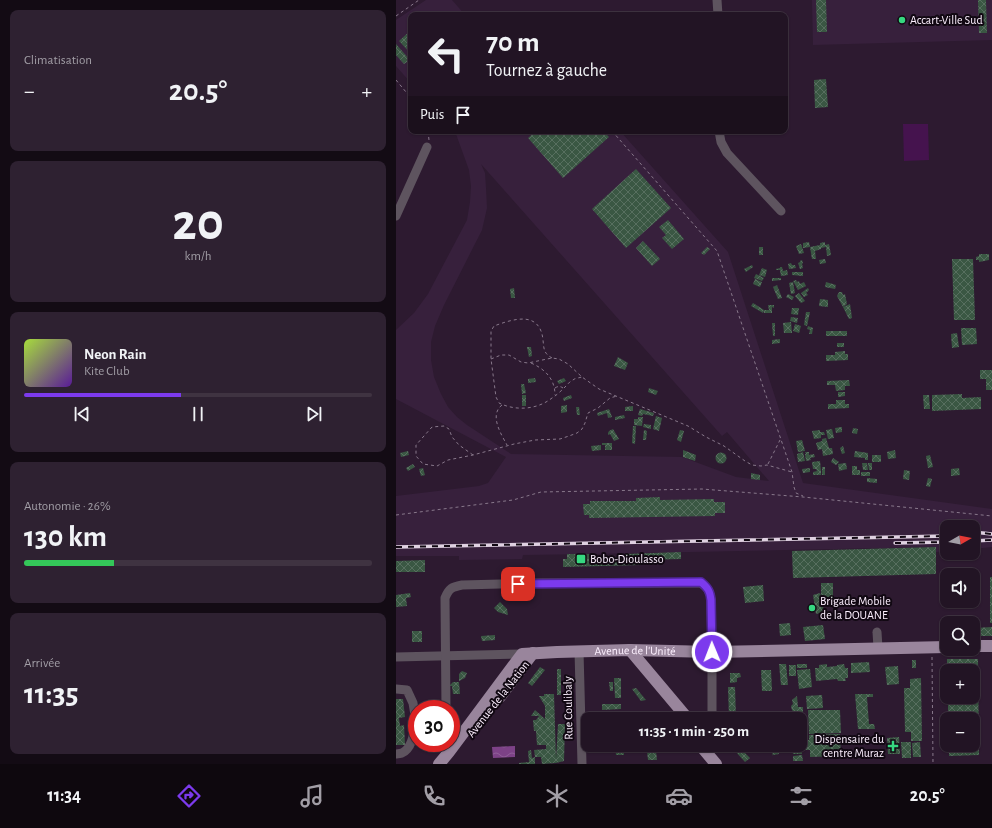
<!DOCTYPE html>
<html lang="fr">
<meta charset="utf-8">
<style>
:root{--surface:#221424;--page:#2e2131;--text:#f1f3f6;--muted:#a29ea6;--line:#3f3341;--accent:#7c3aed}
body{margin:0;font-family:"Alegreya Sans",sans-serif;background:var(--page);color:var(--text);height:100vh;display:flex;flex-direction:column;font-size:15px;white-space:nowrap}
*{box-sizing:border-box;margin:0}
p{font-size:13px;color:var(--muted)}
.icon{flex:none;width:22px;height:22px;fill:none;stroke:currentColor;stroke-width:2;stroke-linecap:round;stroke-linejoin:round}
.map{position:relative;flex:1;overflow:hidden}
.side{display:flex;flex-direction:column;gap:10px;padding:10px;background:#130b14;width:396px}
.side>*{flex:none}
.hud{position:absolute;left:12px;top:12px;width:380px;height:122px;border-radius:8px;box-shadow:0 1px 3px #0004,0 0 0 1px var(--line);background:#221424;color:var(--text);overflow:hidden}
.needle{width:26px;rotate:81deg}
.buttons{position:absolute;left:544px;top:520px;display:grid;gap:8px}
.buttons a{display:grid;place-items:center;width:40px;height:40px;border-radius:8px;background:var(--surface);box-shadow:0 1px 3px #0004,0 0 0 1px var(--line);font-size:20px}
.speed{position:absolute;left:12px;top:700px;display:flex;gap:8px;font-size:20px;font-weight:700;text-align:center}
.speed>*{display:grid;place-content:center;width:52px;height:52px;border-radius:50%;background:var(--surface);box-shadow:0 1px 3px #0004,0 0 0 1px var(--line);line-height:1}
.speed .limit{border:6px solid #d22;background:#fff;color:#111}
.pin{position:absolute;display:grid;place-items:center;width:34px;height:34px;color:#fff;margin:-17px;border-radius:8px;box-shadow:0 2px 6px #0006}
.me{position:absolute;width:44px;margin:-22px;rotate:359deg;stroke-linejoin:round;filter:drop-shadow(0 0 3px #0008)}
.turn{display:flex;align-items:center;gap:14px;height:84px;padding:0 12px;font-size:18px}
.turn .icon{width:52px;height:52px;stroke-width:2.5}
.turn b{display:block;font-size:28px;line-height:34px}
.then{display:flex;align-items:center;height:38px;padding:0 12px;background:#0003;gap:8px;font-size:15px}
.big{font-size:30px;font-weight:700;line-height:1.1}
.side .widget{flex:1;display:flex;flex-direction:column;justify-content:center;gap:6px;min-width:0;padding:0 14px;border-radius:8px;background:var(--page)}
.side .dial{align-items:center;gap:0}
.dial b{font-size:52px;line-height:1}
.song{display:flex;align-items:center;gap:12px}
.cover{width:48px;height:48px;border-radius:6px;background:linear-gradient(135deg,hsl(80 70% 55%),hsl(270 70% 35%))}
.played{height:4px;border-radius:2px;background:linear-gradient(90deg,var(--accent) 45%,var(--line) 45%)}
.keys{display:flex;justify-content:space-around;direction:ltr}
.heat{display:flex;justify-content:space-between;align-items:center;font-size:22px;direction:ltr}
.charge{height:6px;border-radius:3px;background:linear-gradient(90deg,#34c759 26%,var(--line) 0)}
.trip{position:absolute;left:185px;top:712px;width:226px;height:40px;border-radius:8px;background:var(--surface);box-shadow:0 1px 3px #0004,0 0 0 1px var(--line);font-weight:700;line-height:40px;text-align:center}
.tab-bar{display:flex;height:64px;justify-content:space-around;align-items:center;background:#0e080e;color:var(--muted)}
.tab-bar .icon{width:28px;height:28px}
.tab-bar .current{color:var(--accent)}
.tab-bar b{font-size:18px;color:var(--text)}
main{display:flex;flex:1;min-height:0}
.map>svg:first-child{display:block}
.built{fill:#37203c;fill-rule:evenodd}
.green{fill:#45134e}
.water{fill:url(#water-waves)}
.building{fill:url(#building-cross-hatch)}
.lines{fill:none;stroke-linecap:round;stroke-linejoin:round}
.path{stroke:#88788b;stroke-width:1;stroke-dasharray:3 3;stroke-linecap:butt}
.minor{stroke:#5e545f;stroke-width:9}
.major{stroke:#99859c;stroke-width:12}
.rail-casing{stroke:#dfd1e1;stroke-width:3.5}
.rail{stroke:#110812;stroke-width:2;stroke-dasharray:6;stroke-linecap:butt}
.route-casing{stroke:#51269a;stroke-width:10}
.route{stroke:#7c3aed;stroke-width:7}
.poi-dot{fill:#36d880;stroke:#110812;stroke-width:1.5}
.labels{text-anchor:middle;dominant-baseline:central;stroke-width:4;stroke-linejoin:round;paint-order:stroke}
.poi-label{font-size:12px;fill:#fdf0ff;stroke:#110812;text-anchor:start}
.street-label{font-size:12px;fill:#fdf0ff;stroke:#110812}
</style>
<main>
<section class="side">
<div class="widget"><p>Climatisation</p>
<div class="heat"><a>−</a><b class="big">20.5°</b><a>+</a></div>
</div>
<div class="widget dial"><b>20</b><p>km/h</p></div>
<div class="widget">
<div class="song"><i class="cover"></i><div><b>Neon Rain</b><p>Kite Club</p></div></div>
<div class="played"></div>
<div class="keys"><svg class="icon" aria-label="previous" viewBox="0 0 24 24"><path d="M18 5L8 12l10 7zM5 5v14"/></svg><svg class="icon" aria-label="pause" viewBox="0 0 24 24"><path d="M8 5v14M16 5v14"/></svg><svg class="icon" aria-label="next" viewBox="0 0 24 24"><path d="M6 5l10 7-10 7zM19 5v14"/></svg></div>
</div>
<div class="widget"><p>Autonomie · 26%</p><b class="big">130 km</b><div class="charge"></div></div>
<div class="widget"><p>Arrivée</p><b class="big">11:35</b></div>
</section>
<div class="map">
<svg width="596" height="764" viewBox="0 0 596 764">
<defs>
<pattern id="water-waves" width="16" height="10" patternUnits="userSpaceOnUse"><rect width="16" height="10" fill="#7d4287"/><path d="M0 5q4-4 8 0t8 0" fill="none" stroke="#905e99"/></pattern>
<pattern id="building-cross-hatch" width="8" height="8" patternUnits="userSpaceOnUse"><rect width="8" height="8" fill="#3a5743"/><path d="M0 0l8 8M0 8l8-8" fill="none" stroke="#576f5f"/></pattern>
</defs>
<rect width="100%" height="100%" fill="#2d1a30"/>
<g class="built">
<path d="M30 0H56L69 15H15V83L0 66V20Z"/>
<path d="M416 0H596V40L417 45Z"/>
<path d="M58 131H224L332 252 407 483 596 509V547L577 549V527H551V551L540 552V547L194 554 127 555 126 559 63 560V556H0V496L83 486 92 483 110 457 0 399V330L18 313 32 294 71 220 74 202 75 186 73 170 60 134ZM85 164 326 436 331 432 373 481 340 477 286 457 115 454 71 425 61 417 52 407 45 394 38 377 35 360V342L39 326 48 305 86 230 91 208 90 188 89 173Z"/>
</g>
<path class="green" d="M507 124H532L533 160 508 161Z"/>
<path class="water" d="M119 746V757L97 758 96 747Z"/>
<g class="building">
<path d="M420 0H430L431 32H421Z"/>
<path d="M582 0H590L591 33H583Z"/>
<path d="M15 30V54L3 41Z"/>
<path d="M0 44 14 60 8 64 0 55Z"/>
<path d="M430 79 432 107 419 108 418 80Z"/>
<path d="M140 131H207L213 137 167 178 132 138Z"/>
<path d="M240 169 275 208 230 248 196 209Z"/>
<path d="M272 220 288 239 276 249 266 238 270 235 263 227Z"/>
<path d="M247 241 264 259 256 266 240 248Z"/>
<path d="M413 242 414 247 407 248V243Z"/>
<path d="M429 242V245L433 244 435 255 431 256 430 247 425 248V249L419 251 420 259H416L414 247 424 245V243Z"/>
<path d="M405 244 408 253 403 254 400 246Z"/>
<path d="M311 247 314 249 308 255 305 253Z"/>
<rect x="363" y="247" width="4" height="8"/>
<path d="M583 254H593V260L583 262V260H580V257L583 256Z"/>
<path d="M429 259 430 263 424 264 423 260Z"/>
<path d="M556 259H577L579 320H558Z"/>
<path d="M406 260 407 263 406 264 407 268 404 269 402 263 404 262V261Z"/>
<path d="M395 263 396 265H399L400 268 393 269 392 264Z"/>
<path d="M356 265 357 267 350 272 348 269Z"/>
<path d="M384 267H386L387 271 391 270 392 275 385 276 384 270H380V269L384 268Z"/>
<path d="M366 268 371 270 369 277 363 275Z"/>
<path d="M396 272H407V276L396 275Z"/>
<path d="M360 274 368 278 366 281 358 278Z"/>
<path d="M376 278H385V280L376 281Z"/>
<path d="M359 279 366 282 364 287 357 284Z"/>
<path d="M400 280 401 282 403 281 404 284 408 282 410 286 402 290 397 281Z"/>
<path d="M397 282 399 293 395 294 393 283Z"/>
<path d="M430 282 440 285 439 289 429 287Z"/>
<path d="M381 285 386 298 382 299 377 287Z"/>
<path d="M118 288 119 298H115L114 289Z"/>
<path d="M412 288 413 290 410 293 412 295 408 297 405 293Z"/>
<path d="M443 292H446L447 295 449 294 451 304 447 307 441 296Z"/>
<path d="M403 293 409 301 405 303 399 296Z"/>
<path d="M392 294 398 297 396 300 390 297Z"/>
<path d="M424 299 432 300V307L423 306Z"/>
<path d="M357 303 368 310 367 313 355 306Z"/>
<path d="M454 304 456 318 453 319 447 307Z"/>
<path d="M372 305H378V308L376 307V313H368V310H373Z"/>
<path d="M396 308H403L402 315 395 314Z"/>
<path d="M410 312H414L411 326 408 325Z"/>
<path d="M395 317 402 318 401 323 394 321Z"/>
<path d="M395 322 396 333H388L387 323Z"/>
<path d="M376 323H379V336H377Z"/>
<path d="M399 324 405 326 403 333 397 331Z"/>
<path d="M412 326 417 328 416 334H413L414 330 411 329Z"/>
<path d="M565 328H580L581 344 566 345Z"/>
<rect x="430" y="331" width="21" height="5"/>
<path d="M561 333 563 347 556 348 555 334Z"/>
<path d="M384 339V343L376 344V340Z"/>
<rect x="441" y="343" width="7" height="4"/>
<path d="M131 347H135L136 356 133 357Z"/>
<path d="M449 351V354H452V360L430 361V355H439V352Z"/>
<path d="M222 357 232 363 229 370 218 366Z"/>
<path d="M584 370H596V390H590V379H584Z"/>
<path d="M139 378 140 382 132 383V379Z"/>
<path d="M168 378 170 381 163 384 161 381Z"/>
<path d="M453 380 454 386H449V390L440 391 439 385H431V381Z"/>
<path d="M125 384H128L130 393 126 394Z"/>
<path d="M253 388 262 391 260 395 252 392Z"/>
<path d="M442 392H449V396L442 397Z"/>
<path d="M566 394V398L585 397V409L536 411V395Z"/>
<rect x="126" y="395" width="4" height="11"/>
<path d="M175 395 176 398 168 401 167 398Z"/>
<path d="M527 395H533L534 409H528Z"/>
<path d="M440 400H449V404H453V408L432 409V404H440Z"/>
<path d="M171 405V412L165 413V406Z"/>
<path d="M237 406V411H229V407Z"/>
<path d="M180 407H183L184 415H181Z"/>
<path d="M213 409 216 417 212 418 211 413 202 416 201 413Z"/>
<path d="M244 409 258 413 257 416 247 414 246 416 242 415Z"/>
<path d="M228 415 229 418 219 420V417Z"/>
<path d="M260 416 266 418 263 431 257 429Z"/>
<path d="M242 417H247L246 426 238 425V419H242Z"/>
<path d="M248 424 255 425V429L247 427Z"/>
<path d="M237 426H240L239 444 236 443Z"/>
<path d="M446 427V432L440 433 439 428Z"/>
<path d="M457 428 462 429 461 434 456 433Z"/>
<path d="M217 429 223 439 218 441 214 434 212 435V433L213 431Z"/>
<path d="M436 429 438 438 432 439 430 430Z"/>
<path d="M248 430 251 431 250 440H247Z"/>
<path d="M284 430 288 431 285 442 281 440Z"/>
<path d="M424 430V432H428L429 435H425V438L418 439 416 431Z"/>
<path d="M430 438 433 448H436L437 454 427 456 426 449 422 450 420 443 426 441V439Z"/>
<path d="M406 440 409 451 402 452 400 441Z"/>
<path d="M206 443H216V450H209V445H206Z"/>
<path d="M205 445V450L196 451 195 446Z"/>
<path d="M447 446 449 453 446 454 444 448Z"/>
<path d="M287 450 300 455 299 461 287 457Z"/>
<path d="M499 450 500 458 492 459 491 452Z"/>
<path d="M12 451 13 455 5 457 4 453Z"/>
<path d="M459 451 472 453V460H469V458L458 457Z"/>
<path d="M407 452 409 461 402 462 401 454Z"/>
<path d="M409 452H413V455L418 454 419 457 414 458 415 460 410 461 409 454H410Z"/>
<circle cx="325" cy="458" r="5.5"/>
<rect x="476" y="455" width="9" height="7"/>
<path d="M534 455 537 467 532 468 530 456Z"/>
<path d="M437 458 443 462 440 465 435 462Z"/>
<path d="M424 461 425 471H421L420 469H417L416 462Z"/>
<path d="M450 463 451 469 443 471 442 464Z"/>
<path d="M466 463H471L472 470H467Z"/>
<path d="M472 463H476V470H473Z"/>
<path d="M17 464 19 467 12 471 10 468Z"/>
<path d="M456 466H461V470H464V475H456Z"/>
<rect x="426" y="467" width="3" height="8"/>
<path d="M27 468 29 475 25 476 23 469Z"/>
<path d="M414 468V472L407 473 406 469Z"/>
<path d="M563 468 564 475 555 476V469Z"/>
<path d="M508 470 514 471 513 480 507 479Z"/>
<path d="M421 471H425V475H417V472Z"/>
<rect x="465" y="472" width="9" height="4"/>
<path d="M355 473 364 475V480L355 479Z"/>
<path d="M471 478 481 479V483L471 482Z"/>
<path d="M532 478 536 479 534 487 530 486Z"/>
<path d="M264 497V500L318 499V502H329V513H319V516L193 518V515H188L187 504H194V501H240V498Z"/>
<path d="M540 547V574L397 578 396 551Z"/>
<path d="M285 552V559L245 560V565L167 567V559H171V554H194V558L229 557V554Z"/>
<path d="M29 560V572H0V561Z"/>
<rect x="594" y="577" width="2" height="46"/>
<path d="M425 583H437V605H427L428 612 420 614 417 595 424 593 425 596Z"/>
<path d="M367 585 368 601 349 603 347 587Z"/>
<path d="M14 593 15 597 10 598 11 606 0 607V595Z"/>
<path d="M104 602 111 609 112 615 102 612 98 608Z"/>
<path d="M394 623 395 635 384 636 383 624Z"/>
<path d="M427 625 429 639 409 641 407 627Z"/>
<path d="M596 627V636H579V628Z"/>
<rect x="16" y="631" width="10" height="11"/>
<path d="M99 635V640L86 641 85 636Z"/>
<path d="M551 659H582L583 755 553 756V745H577V719H552V697H577V671H551Z"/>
<rect x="516" y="660" width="4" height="8"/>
<path d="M473 662 474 672 455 673V663Z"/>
<path d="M383 664H390L392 685H385Z"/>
<rect x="401" y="664" width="10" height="4"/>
<path d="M431 664V667L441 666V665L448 664 449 668H452V678H449L450 681H442L441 679 420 681 419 668H423V665Z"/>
<rect x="393" y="665" width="7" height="11"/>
<path d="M502 666 503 684 491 685 489 667Z"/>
<path d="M144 667 149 670 136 686 132 683Z"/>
<rect x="161" y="669" width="4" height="26"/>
<path d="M414 669 416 687 403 689 401 670Z"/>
<path d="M365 670H375L376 691H366Z"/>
<path d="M66 671 71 673 69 678 63 681V674Z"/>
<path d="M334 673H344L345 677 341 678V682L334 683Z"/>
<path d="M218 678H225V698H219Z"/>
<path d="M525 678 526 741H515V732H509L508 688H514V679Z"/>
<path d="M57 682H63L64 694H57L56 686H54V685Z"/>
<path d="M213 682H217V691H214Z"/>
<path d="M332 687H339L340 719H333Z"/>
<path d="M240 688 250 700 245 701 236 689Z"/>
<path d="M148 694H158L160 759 162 724H169L168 761 160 763 146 764 145 757H139V764H123V763L133 762 132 751 135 750 136 758 139 757 138 750 150 749V745H141L140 731H138L137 720H140L143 716H135L139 710 149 719V706L143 696H148Z"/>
<path d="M459 694H477V697H471L473 724H478L479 729H462Z"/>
<path d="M426 695 427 708 411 709 410 696Z"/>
<path d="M401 696 402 707H407V718L402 716 396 710 395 706 397 704 396 700Z"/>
<path d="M0 699H7L9 717 3 718 4 726 8 725 9 745H0Z"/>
<path d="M206 704H225V709L206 710Z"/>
<path d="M412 710H444L445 733 413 734Z"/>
<path d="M256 712 257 718H255V719H244V713Z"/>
<rect x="205" y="716" width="12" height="3"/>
<path d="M444 734 445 756 414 757V750H409V740H413V735Z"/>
<path d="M503 737 504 754H492L491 738Z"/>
<path d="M505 742H515V758H506Z"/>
<path d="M524 742 525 757H517L516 743Z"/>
<path d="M219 745H227L228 755H220Z"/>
<path d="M279 745H285L289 748 285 752Z"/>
<path d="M370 745H377V752L382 751 383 754 377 755V756L376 752H370Z"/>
<path d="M396 745H405L406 754H397Z"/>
<path d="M343 747 354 758 349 762 339 751Z"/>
<path d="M254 749H258V751H260L261 760H252L251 751H254Z"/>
<rect x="465" y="750" width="14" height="8"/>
<path d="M406 755 407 761H397V756Z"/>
</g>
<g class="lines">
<g class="path">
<path d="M0 16 23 0"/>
<path d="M0 80 15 98"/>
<path d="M32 131 33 140"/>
<path d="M117 131C121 133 125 134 129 131"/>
<path d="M216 131 321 251 396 472 398 487 400 493 407 496"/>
<path d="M156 358C147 353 148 348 147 340 144 310 117 319 98 326L95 331V359L100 397 103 403C119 411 141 410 156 398 161 395 166 390 170 386 172 384 174 381 177 380 179 378 183 378 186 377"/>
<path d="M95 359 105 355H113L125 362 132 363 156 358 163 359 172 364 186 377 203 389 292 426 310 437 328 446 349 461 356 465 365 466 371 465 396 472"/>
<path d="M135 363C149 369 159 379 159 395"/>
<path d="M159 388C162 386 164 386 167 388"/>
<path d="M106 405C93 415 105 434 111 445"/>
<path d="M77 455 63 445 56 437 53 429 48 426 36 427 20 445V456L27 464 41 466 52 460 77 455 118 444 139 440 164 439 173 436 181 433 186 429 189 423 192 413 202 408 214 398 221 396"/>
<path d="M372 464 384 440"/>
<path d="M0 515 117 500 145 492 306 489 407 497 596 516"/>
<path d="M536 657 537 764"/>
</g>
<g class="minor">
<path d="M321 0 322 15"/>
<path d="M323 131 325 142 331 153 385 211"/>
<path d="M0 216 31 147"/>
<path d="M481 632 482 648"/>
<path d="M183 651 186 764"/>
<path d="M0 657 126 654"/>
<path d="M0 689 11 690 17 703 20 721"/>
<path d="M50 709 49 598C53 588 56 587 66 585L136 583H305C312 588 314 591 315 600L316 652V719"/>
<path d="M0 754C1 754 6 753 6 753 17 748 18 731 20 721H21"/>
<path d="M313 756 315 745"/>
</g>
<g class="major">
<path d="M577 646H596"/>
<path d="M234 650 292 719"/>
<path d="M103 698 137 653"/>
<path d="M304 745 320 764"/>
<path id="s1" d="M43 764 53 752 126 654 161 652 234 650 316 652 551 647"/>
</g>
<g class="rail-casing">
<g id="rail">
<path d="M577 532 596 534"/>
<path d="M577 541 596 540"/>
<path d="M499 543 551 542"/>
<path d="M0 547 551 536"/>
</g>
</g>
<use href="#rail" class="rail"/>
</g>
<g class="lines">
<g class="route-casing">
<path id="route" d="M122 584 305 582C312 588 314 591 315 600L316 652"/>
</g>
<use href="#route" class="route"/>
</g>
<g class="poi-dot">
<circle cx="506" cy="20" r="4"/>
<rect x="180" y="554" width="10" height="10" rx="2"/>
<circle cx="416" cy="608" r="4"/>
<path d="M495 740h4v4h4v4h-4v4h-4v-4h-4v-4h4z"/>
</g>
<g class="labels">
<g class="poi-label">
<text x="514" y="20">Accart-Ville Sud</text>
<text x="194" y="559">Bobo-Dioulasso</text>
<text x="424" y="601">Brigade Mobile<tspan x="424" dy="14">de la DOUANE</tspan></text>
<text x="488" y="739" text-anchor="end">Dispensaire du<tspan x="488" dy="14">centre Muraz</tspan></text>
</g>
<g class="street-label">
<text stroke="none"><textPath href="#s1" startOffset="251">Avenue de l'Unité</textPath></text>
<text transform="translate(102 699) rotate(-52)">Avenue de la Nation</text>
<text transform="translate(172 708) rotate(-91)">Rue Coulibaly</text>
</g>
</g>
</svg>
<div class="buttons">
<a><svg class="needle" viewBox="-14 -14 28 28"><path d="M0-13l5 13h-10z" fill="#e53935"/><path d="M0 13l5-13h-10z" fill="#a29ea6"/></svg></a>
<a><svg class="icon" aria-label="sound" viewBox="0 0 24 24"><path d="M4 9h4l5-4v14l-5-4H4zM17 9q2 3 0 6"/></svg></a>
<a><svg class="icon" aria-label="search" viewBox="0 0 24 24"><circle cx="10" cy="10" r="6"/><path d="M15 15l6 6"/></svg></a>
<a>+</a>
<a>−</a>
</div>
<div class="speed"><div class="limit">30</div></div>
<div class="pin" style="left:122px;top:584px;background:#d93025"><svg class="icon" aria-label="arrive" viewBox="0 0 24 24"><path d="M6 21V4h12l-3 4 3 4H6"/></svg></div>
<svg class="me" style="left:316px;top:652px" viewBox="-20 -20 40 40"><circle r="17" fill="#7c3aed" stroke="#fff" stroke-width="3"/><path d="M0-11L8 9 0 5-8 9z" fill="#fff"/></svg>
<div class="trip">11:35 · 1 min · 250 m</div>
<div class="hud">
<div class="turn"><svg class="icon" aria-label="left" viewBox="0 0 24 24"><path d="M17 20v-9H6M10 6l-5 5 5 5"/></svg><div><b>70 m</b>Tournez à gauche</div></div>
<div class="then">Puis<svg class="icon" aria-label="arrive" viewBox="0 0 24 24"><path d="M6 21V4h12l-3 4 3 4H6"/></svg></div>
</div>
</div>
</main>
<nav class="tab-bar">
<b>11:34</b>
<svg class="icon current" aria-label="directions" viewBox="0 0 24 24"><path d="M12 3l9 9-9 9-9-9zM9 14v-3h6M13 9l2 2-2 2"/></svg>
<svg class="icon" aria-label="music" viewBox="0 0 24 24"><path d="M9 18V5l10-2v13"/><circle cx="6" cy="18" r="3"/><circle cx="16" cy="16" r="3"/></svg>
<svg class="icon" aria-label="phone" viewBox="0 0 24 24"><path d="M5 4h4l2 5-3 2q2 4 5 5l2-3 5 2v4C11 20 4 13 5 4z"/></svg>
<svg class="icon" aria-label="climate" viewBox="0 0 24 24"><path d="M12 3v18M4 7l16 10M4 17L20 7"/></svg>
<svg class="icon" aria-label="car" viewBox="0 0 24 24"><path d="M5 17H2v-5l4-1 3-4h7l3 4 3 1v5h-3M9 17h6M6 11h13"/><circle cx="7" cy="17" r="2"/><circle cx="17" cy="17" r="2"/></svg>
<svg class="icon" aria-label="filters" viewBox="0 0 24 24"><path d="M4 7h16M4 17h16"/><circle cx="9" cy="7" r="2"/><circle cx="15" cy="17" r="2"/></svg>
<b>20.5°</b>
</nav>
